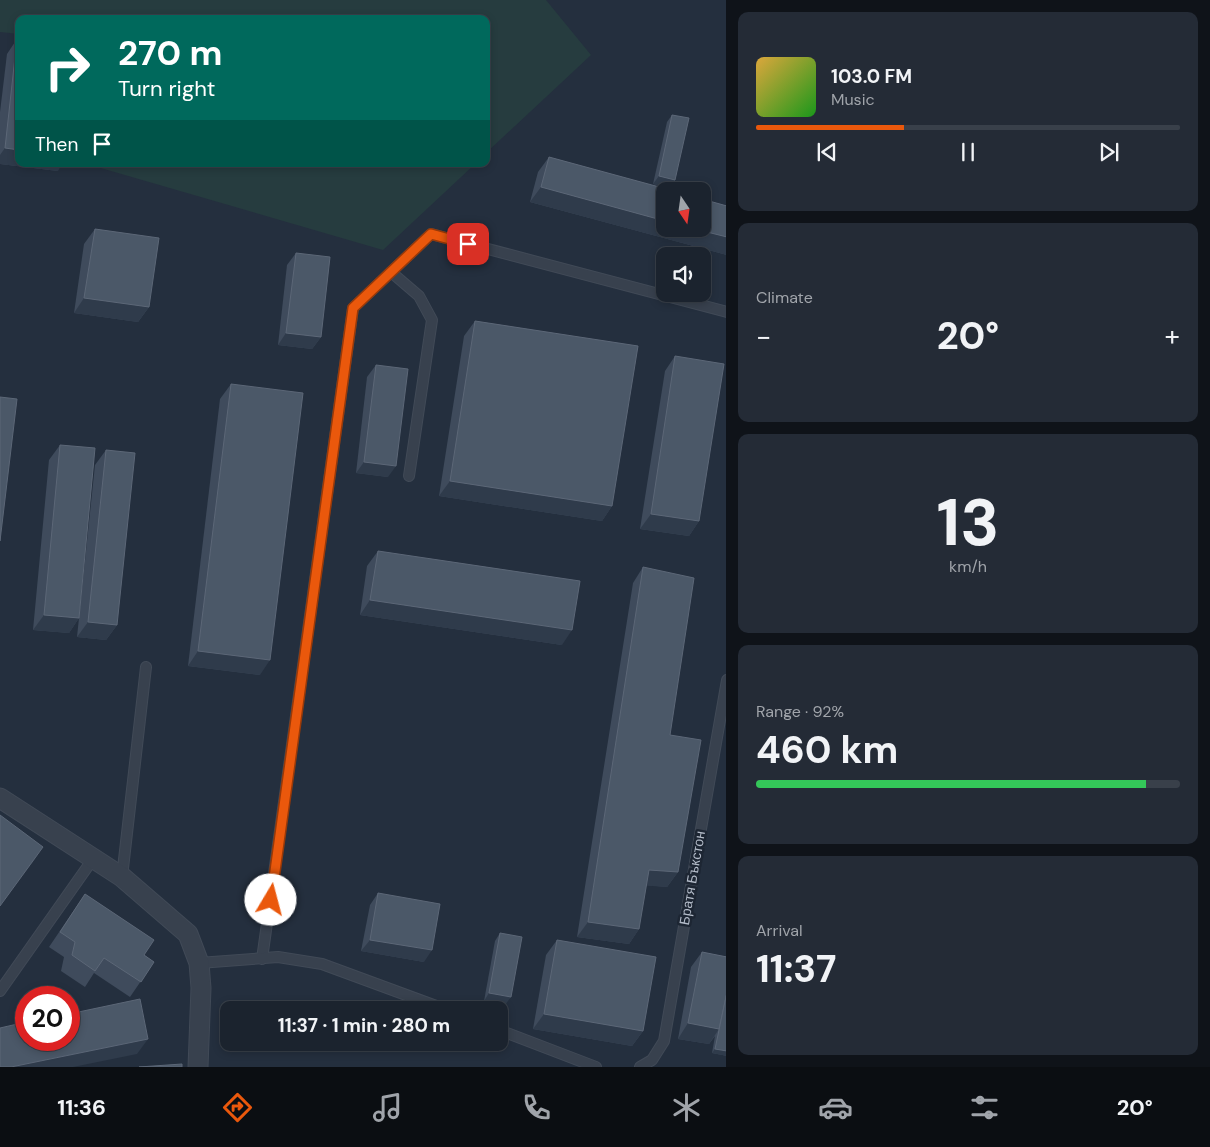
<!DOCTYPE html>
<meta charset="utf-8">
<style>
:root{--surface:#1b232e;--page:#242b36;--text:#f1f3f6;--muted:#a0a4aa;--line:#39404a;--accent:#ea580c}
body{margin:0;font-family:"DM Sans",sans-serif;background:var(--page);color:var(--text);height:100vh;display:flex;flex-direction:column;font-size:19px;white-space:nowrap}
*{box-sizing:border-box;margin:0}
p{font-size:16px;color:var(--muted)}
.icon{flex:none;width:28px;height:28px;fill:none;stroke:currentColor;stroke-width:2;stroke-linecap:round;stroke-linejoin:round}
.map{position:relative;flex:1;overflow:hidden}
.drawer{display:flex;flex-direction:column;gap:12px;padding:12px;background:#0f1319;width:484px}
.drawer>*{flex:none}
.hud{position:absolute;left:15px;top:15px;width:475px;height:152px;border-radius:10px;box-shadow:0 2px 8px #0003,0 0 0 1px var(--line);background:#00695c;color:#fff;overflow:hidden}
.needle{width:32px;rotate:167deg}
.fabs{position:absolute;left:656px;top:182px;display:grid;gap:10px}
.fabs a{display:grid;place-items:center;width:55px;height:55px;border-radius:10px;background:var(--surface);box-shadow:0 2px 8px #0003,0 0 0 1px var(--line);font-size:25px}
.speed{position:absolute;left:15px;top:986px;display:flex;gap:10px;font-size:25px;font-weight:700;text-align:center}
.speed>*{display:grid;place-content:center;width:65px;height:65px;border-radius:50%;background:var(--surface);box-shadow:0 2px 8px #0003,0 0 0 1px var(--line);line-height:1}
.speed .limit{border:8px solid #d22;background:#fff;color:#111}
.pin{position:absolute;display:grid;place-items:center;width:42px;height:42px;color:#fff;margin:-21px;border-radius:10px;box-shadow:0 2px 8px #0006}
.me{position:absolute;width:55px;margin:-28px;rotate:8deg;stroke-linejoin:round;filter:drop-shadow(0 0 4px #0008)}
.turn{display:flex;align-items:center;gap:18px;height:105px;padding:0 20px;font-size:22px}
.turn .icon{width:65px;height:65px;stroke-width:2.5}
.turn b{display:block;font-size:35px;line-height:42px}
.then{display:flex;align-items:center;height:48px;padding:0 20px;background:#0003;gap:10px;font-size:19px}
.big{font-size:38px;font-weight:700;line-height:1.1}
.drawer .tile{flex:1;display:flex;flex-direction:column;justify-content:center;gap:8px;min-width:0;padding:0 18px;border-radius:10px;background:var(--page)}
.drawer .dial{align-items:center;gap:0}
.dial b{font-size:65px;line-height:1}
.song{display:flex;align-items:center;gap:15px}
.cover{width:60px;height:60px;border-radius:8px;background:linear-gradient(135deg,hsl(40 70% 55%),hsl(120 70% 35%))}
.played{height:5px;border-radius:2px;background:linear-gradient(90deg,var(--accent) 35%,var(--line) 35%)}
.keys{display:flex;justify-content:space-around;direction:ltr}
.heat{display:flex;justify-content:space-between;align-items:center;font-size:28px;direction:ltr}
.charge{height:8px;border-radius:4px;background:linear-gradient(90deg,#34c759 92%,var(--line) 0)}
.trip{position:absolute;left:220px;top:1001px;width:288px;height:50px;border-radius:10px;background:var(--surface);box-shadow:0 2px 8px #0003,0 0 0 1px var(--line);font-weight:700;line-height:50px;text-align:center}
.tab-bar{display:flex;height:80px;justify-content:space-around;align-items:center;background:#0b0e12;color:var(--muted)}
.tab-bar .icon{width:35px;height:35px}
.tab-bar .active{color:var(--accent)}
.tab-bar b{font-size:22px;color:var(--text)}
main{display:flex;flex:1;min-height:0}
.map>svg:first-child{display:block}
.green{fill:#263c3f}
.lines{fill:none;stroke-linecap:round;stroke-linejoin:round}
.service-casing{stroke:#414a57;stroke-width:12}
.minor-casing{stroke:#414a57;stroke-width:21}
.service{stroke:#38414e;stroke-width:10}
.minor{stroke:#38414e;stroke-width:19}
.wall{fill:#3f4b5c}
.shaded-wall{fill:#2f3b4b}
.building{fill:#4b5868;stroke:#5c6777}
.route-casing{stroke:#983908;stroke-width:12}
.route{stroke:#ea580c;stroke-width:9}
.labels{text-anchor:middle;dominant-baseline:central;stroke-width:5;stroke-linejoin:round;paint-order:stroke}
.street-label{font-size:14px;fill:#b4bcc9;stroke:#1d2633}
</style>
<main>
<div class="map">
<svg width="727" height="1067" viewBox="0 0 727 1067">
<rect width="100%" height="100%" fill="#242f3e"/>
<g class="green">
<path d="M0 0H546L591 55 486 153V19H19V34L0 32Z"/>
<path d="M87 164H475L383 250Z"/>
</g>
<g class="lines">
<g class="service-casing">
<g id="service">
<path d="M391 272 419 296 432 320 409 476"/>
<path d="M122 877 146 667"/>
<path d="M262 959 353 308 431 234 727 312"/>
<path d="M199 963 278 957 322 964 447 1010"/>
<path d="M0 991 93 859"/>
<path d="M499 1030 596 1067"/>
<path d="M640 1067 652 1060 664 1041 727 680"/>
</g>
</g>
<g class="minor-casing">
<path id="minor" d="M0 798 122 877 188 934 199 963 201 988 198 1067"/>
</g>
<use href="#service" class="service"/>
<use href="#minor" class="minor"/>
</g>
<g class="wall">
<path d="M17 39 58 171 0 164V112L7 54Z"/>
<path d="M672 115 675 180 670 188 653 184 667 122Z"/>
<path d="M549 157 727 206V255L530 202 538 172Z"/>
<path d="M95 229 149 307 138 322 74 313 84 244Z"/>
<path d="M296 253 321 337 312 349 278 345 287 265Z"/>
<path d="M475 321 612 506 602 521 439 496 464 336Z"/>
<path d="M675 356 699 521 689 536 640 529 665 371Z"/>
<path d="M376 365 388 477 356 473 367 377Z"/>
<path d="M231 384 260 675 188 666 220 399Z"/>
<path d="M60 445 79 618 69 633 33 630 49 460Z"/>
<path d="M106 450 117 625 106 640 77 637 95 465Z"/>
<path d="M378 551 562 645 360 615 367 566Z"/>
<path d="M643 567 670 735 678 872 667 887 646 885 639 929 629 944 577 937 633 583Z"/>
<path d="M378 893 424 962 361 951 370 905Z"/>
<path d="M85 894 144 955 154 962 130 997 94 973 85 987 61 971 64 957 49 947Z"/>
<path d="M500 933 505 1005 484 1001 495 941Z"/>
<path d="M557 940 643 1031 632 1046 533 1029 546 955Z"/>
<path d="M702 952 727 957V1056L712 1053 715 1036 709 1044 678 1039 691 967Z"/>
</g>
<g class="shaded-wall">
<path d="M5 148 19 150V164H62L58 171 0 164V155Z"/>
<path d="M659 176 675 180 670 188 653 184Z"/>
<path d="M541 187 665 221V229H695L727 237V255L530 202Z"/>
<path d="M84 298 149 307 138 322 74 313Z"/>
<path d="M286 333 321 337 312 349 278 345Z"/>
<path d="M364 462 396 466 388 477 356 473Z"/>
<path d="M450 481 612 506 602 521 439 496Z"/>
<path d="M651 514 699 521 689 536 640 529Z"/>
<path d="M370 600 572 630 562 645 360 615Z"/>
<path d="M44 615 79 618 69 633 33 630Z"/>
<path d="M88 622 117 625 106 640 77 637Z"/>
<path d="M198 651 270 660 260 675 188 666Z"/>
<path d="M43 847 33 862 0 906 8 895Z"/>
<path d="M649 870 678 872 667 887 638 885Z"/>
<path d="M588 922 639 929 629 944 577 937Z"/>
<path d="M370 940 432 950 424 962 361 951Z"/>
<path d="M489 993 511 997 505 1005 484 1001Z"/>
<path d="M544 1014 643 1031 632 1046 533 1029Z"/>
<path d="M688 1023 719 1029 709 1044 678 1039Z"/>
<path d="M148 1039 137 1054 73 1067H11Z"/>
<path d="M715 1049 727 1051V1056L712 1053Z"/>
</g>
<g class="building">
<path d="M17 39H19V150L5 148Z"/>
<path d="M672 115 689 118 675 180 659 176Z"/>
<path d="M549 157 674 191H665V221L541 187Z"/>
<path d="M702 199 727 206V237L695 229H702Z"/>
<path d="M95 229 159 238 149 307 84 298Z"/>
<path d="M296 253 330 257 321 337 286 333Z"/>
<path d="M475 321 638 346 612 506 450 481Z"/>
<path d="M675 356 724 364 699 521 651 514Z"/>
<path d="M376 365 408 369 396 466 364 462Z"/>
<path d="M231 384 303 393 270 660 198 651Z"/>
<path d="M0 397 17 399 0 541Z"/>
<path d="M60 445 95 448 79 618 44 615Z"/>
<path d="M106 450 135 453 117 625 88 622Z"/>
<path d="M378 551 580 581 572 630 370 600Z"/>
<path d="M643 567 694 578 670 735 701 740 678 872 649 870 639 929 588 922Z"/>
<path d="M0 815 43 847 0 906Z"/>
<path d="M378 893 440 904 432 950 370 940Z"/>
<path d="M85 894 154 940 144 955 154 962 141 982 104 958 95 971 72 955 75 942 60 932Z"/>
<path d="M500 933 522 937 511 997 489 993Z"/>
<path d="M557 940 656 957 643 1031 544 1014Z"/>
<path d="M702 952 727 957V992L719 1029 688 1023Z"/>
<path d="M727 992V1051L715 1049Z"/>
<path d="M140 999 148 1039 11 1067H0V1028L26 1022V1040H69V1014Z"/>
<path d="M182 1064V1067H139Z"/>
</g>
<g class="lines">
<g class="route-casing">
<path id="route" d="M271 900 353 308 431 234 468 244"/>
</g>
<use href="#route" class="route"/>
</g>
<g class="labels">
<g class="street-label">
<text transform="translate(692 878) rotate(-80)">Братя Бъкстон</text>
</g>
</g>
</svg>
<div class="fabs">
<a><svg class="needle" viewBox="-14 -14 28 28"><path d="M0-13l5 13h-10z" fill="#e53935"/><path d="M0 13l5-13h-10z" fill="#a0a4aa"/></svg></a>
<a><svg class="icon" aria-label="sound" viewBox="0 0 24 24"><path d="M4 9h4l5-4v14l-5-4H4zM17 9q2 3 0 6"/></svg></a>
</div>
<div class="speed"><div class="limit">20</div></div>
<div class="pin" style="left:468px;top:244px;background:#d93025"><svg class="icon" aria-label="arrive" viewBox="0 0 24 24"><path d="M6 21V4h12l-3 4 3 4H6"/></svg></div>
<svg class="me" style="left:271px;top:900px" viewBox="-20 -20 40 40"><circle r="19" fill="#fff"/><path d="M0-13L10 11 0 6-10 11z" fill="#ea580c"/></svg>
<div class="trip">11:37 · 1 min · 280 m</div>
<div class="hud">
<div class="turn"><svg class="icon" aria-label="right" viewBox="0 0 24 24"><path d="M7 20v-9h11M14 6l5 5-5 5"/></svg><div><b>270 m</b>Turn right</div></div>
<div class="then">Then<svg class="icon" aria-label="arrive" viewBox="0 0 24 24"><path d="M6 21V4h12l-3 4 3 4H6"/></svg></div>
</div>
</div>
<section class="drawer">
<div class="tile">
<div class="song"><i class="cover"></i><div><b>103.0 FM</b><p>Music</p></div></div>
<div class="played"></div>
<div class="keys"><svg class="icon" aria-label="previous" viewBox="0 0 24 24"><path d="M18 5L8 12l10 7zM5 5v14"/></svg><svg class="icon" aria-label="pause" viewBox="0 0 24 24"><path d="M8 5v14M16 5v14"/></svg><svg class="icon" aria-label="next" viewBox="0 0 24 24"><path d="M6 5l10 7-10 7zM19 5v14"/></svg></div>
</div>
<div class="tile"><p>Climate</p>
<div class="heat"><a>−</a><b class="big">20°</b><a>+</a></div>
</div>
<div class="tile dial"><b>13</b><p>km/h</p></div>
<div class="tile"><p>Range · 92%</p><b class="big">460 km</b><div class="charge"></div></div>
<div class="tile"><p>Arrival</p><b class="big">11:37</b></div>
</section>
</main>
<nav class="tab-bar">
<b>11:36</b>
<svg class="icon active" aria-label="directions" viewBox="0 0 24 24"><path d="M12 3l9 9-9 9-9-9zM9 14v-3h6M13 9l2 2-2 2"/></svg>
<svg class="icon" aria-label="music" viewBox="0 0 24 24"><path d="M9 18V5l10-2v13"/><circle cx="6" cy="18" r="3"/><circle cx="16" cy="16" r="3"/></svg>
<svg class="icon" aria-label="phone" viewBox="0 0 24 24"><path d="M5 4h4l2 5-3 2q2 4 5 5l2-3 5 2v4C11 20 4 13 5 4z"/></svg>
<svg class="icon" aria-label="climate" viewBox="0 0 24 24"><path d="M12 3v18M4 7l16 10M4 17L20 7"/></svg>
<svg class="icon" aria-label="car" viewBox="0 0 24 24"><path d="M5 17H2v-5l4-1 3-4h7l3 4 3 1v5h-3M9 17h6M6 11h13"/><circle cx="7" cy="17" r="2"/><circle cx="17" cy="17" r="2"/></svg>
<svg class="icon" aria-label="filters" viewBox="0 0 24 24"><path d="M4 7h16M4 17h16"/><circle cx="9" cy="7" r="2"/><circle cx="15" cy="17" r="2"/></svg>
<b>20°</b>
</nav>
